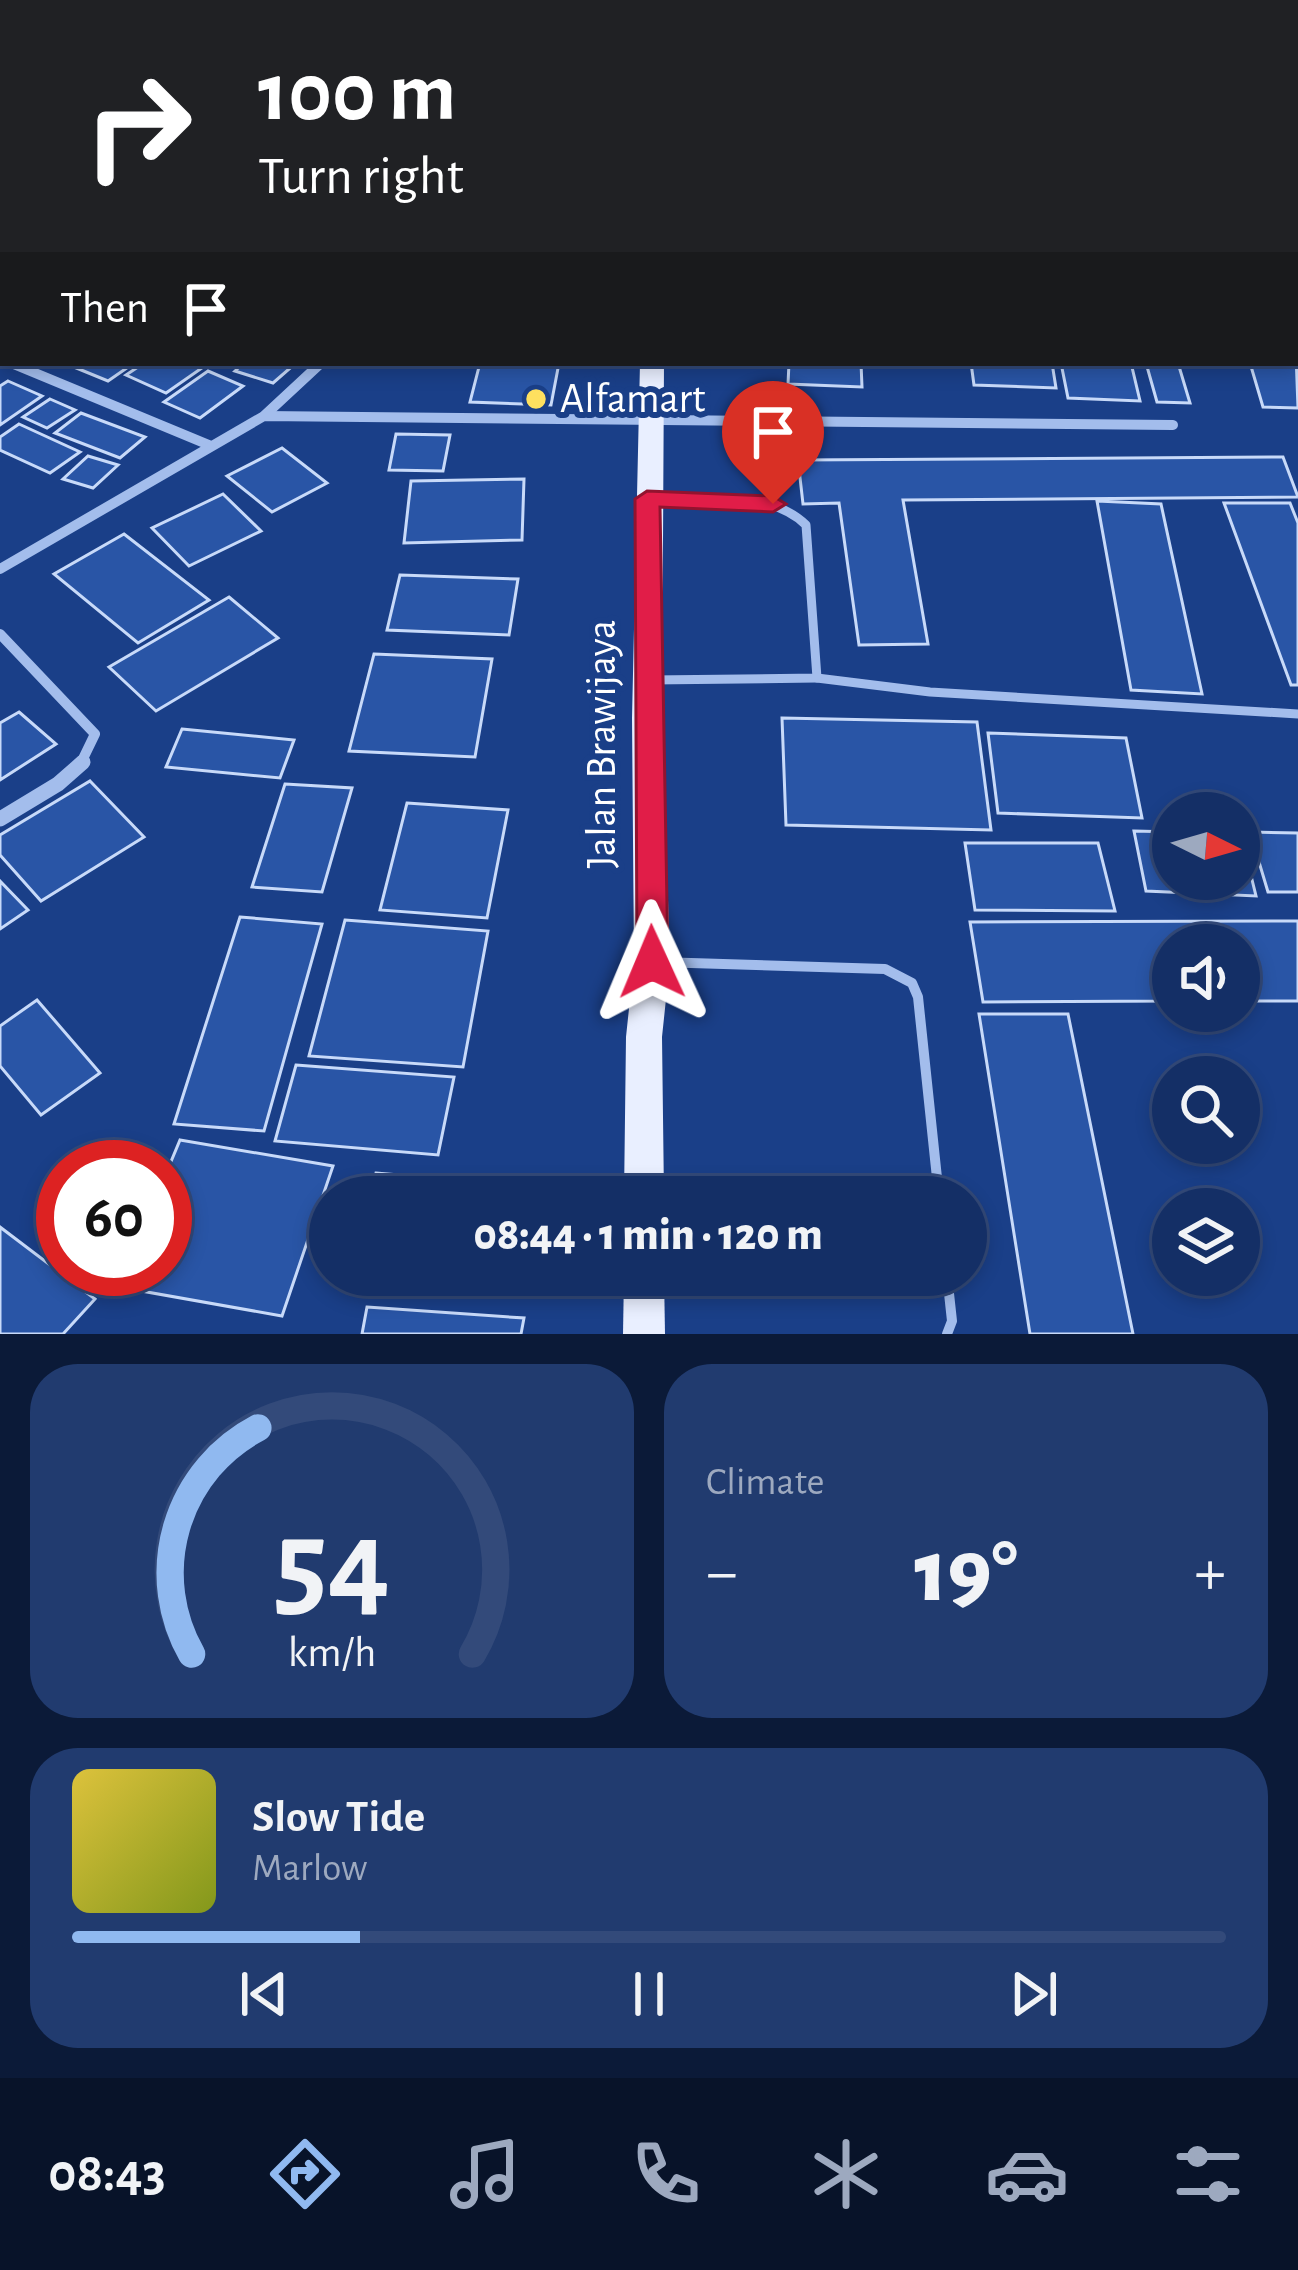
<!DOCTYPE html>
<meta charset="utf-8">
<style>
:root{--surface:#142f66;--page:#213b6f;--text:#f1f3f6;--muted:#9da9bf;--line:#334a7a;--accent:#90b9f0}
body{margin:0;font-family:"Alegreya Sans",sans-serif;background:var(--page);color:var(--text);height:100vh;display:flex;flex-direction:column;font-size:45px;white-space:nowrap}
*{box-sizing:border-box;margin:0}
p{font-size:39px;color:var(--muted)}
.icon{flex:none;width:66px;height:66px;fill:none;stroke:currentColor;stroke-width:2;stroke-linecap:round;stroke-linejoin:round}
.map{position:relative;height:1334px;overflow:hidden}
.panel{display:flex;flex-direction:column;gap:30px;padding:30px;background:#0b1a38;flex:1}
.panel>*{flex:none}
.guide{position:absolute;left:0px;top:0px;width:1299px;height:366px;box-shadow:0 6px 18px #0003,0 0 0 3px var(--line);background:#202124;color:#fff;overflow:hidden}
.needle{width:78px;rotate:95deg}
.controls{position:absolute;left:1152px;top:792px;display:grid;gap:24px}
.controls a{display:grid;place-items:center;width:108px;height:108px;border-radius:50%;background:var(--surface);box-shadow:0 6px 18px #0003,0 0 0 3px var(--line);font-size:60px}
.speed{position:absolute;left:36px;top:1140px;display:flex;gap:24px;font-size:60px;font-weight:700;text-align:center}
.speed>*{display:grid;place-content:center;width:156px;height:156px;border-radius:50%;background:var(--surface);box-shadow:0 6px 18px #0003,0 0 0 3px var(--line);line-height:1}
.speed .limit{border:18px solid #d22;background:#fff;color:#111}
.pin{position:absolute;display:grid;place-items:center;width:102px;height:102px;color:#fff;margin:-123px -51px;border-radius:50% 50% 50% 0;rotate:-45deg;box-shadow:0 0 12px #0007}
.pin .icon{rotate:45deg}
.me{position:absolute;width:132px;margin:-66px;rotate:359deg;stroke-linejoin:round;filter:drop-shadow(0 0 9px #0008)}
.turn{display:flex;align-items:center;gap:42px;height:252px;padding:0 60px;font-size:54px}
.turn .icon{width:156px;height:156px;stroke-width:2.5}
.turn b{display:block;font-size:84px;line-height:102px}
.then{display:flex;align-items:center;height:114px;padding:0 60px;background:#0003;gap:24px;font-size:45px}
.big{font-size:90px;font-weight:800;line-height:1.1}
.panel .tile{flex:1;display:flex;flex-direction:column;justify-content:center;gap:18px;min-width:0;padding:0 42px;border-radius:48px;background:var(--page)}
.panel .dial{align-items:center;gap:0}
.dial svg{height:312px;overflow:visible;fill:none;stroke:var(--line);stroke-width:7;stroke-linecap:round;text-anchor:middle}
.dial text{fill:var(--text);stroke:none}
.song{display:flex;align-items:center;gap:36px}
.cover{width:144px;height:144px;border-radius:18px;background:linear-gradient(135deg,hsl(50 70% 55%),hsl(70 70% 35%))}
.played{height:12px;border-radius:6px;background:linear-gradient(90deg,var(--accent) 25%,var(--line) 25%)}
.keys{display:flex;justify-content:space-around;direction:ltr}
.heat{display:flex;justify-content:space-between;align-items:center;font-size:66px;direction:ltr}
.panel .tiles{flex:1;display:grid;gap:30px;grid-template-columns:1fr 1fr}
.tile:last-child{grid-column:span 2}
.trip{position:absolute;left:309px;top:1176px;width:678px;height:120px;border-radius:60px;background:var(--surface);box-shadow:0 6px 18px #0003,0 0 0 3px var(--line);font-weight:800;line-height:120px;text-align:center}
.tab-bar{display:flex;height:192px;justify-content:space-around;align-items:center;background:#081329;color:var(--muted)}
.tab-bar .icon{width:84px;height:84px}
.tab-bar .active{color:var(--accent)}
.tab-bar b{font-size:54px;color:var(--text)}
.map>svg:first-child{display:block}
.building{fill:#2955a6;stroke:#c8daf9;stroke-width:3}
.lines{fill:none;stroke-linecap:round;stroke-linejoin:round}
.lane-far1{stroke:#a3bdec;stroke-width:9}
.lane{stroke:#a3bdec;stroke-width:10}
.street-far1{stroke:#a3bdec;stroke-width:10}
.street{stroke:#a3bdec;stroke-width:15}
.secondary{fill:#d0ddf9;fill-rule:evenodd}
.primary{fill:#e9efff;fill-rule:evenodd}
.route{fill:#e11d48;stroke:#92132f;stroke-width:3}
.poi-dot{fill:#fee05f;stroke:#1a3f88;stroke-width:4.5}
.labels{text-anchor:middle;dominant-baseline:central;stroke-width:12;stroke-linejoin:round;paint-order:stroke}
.poi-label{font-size:42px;fill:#fff;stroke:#1a3f88;text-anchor:start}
.street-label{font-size:42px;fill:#fff;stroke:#1a3f88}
</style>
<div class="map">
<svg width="1298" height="1334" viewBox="0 0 1298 1334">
<rect width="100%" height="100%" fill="#1a3f88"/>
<g class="building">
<path d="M1296 354 1298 408 1263 407 1250 363H1296Z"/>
<path d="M73 363H134L108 381 69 365Z"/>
<path d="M144 363H209L166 393 126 375Z"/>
<path d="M244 363H296L273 383 235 371Z"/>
<path d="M480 363H559L551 405 470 402Z"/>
<path d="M789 363H861L862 387 788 384Z"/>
<path d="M971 363H1052L1056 388 974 385Z"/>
<path d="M1061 363H1131L1140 401 1068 398Z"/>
<path d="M1146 363H1178L1190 403 1157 402Z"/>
<path d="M208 371 243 386 200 418 164 402Z"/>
<path d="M8 381 42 396 0 425V386Z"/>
<path d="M50 399 75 410 47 428 23 417Z"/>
<path d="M81 413 145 437 120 458 55 433Z"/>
<path d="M19 424 80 452 50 473 0 450V437Z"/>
<path d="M396 434 450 435 443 471 389 470Z"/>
<path d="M282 448 327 483 272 512 227 476Z"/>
<path d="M88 456 118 465 93 488 63 479Z"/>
<path d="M1283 457 1298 497 903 500 928 644 859 645 839 503 803 504 798 460Z"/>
<path d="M524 479 522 540 404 543 411 481Z"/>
<path d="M223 494 261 531 189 566 152 528Z"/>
<path d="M1097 501 1161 504 1202 694 1131 690Z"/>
<path d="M1224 503H1290L1298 523V685H1291Z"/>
<path d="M124 534 209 600 138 643 54 574Z"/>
<path d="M400 575 518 579 509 635 387 630Z"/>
<path d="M229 597 278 638 156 711 109 667Z"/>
<path d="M374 654 492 659 475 757 349 751Z"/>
<path d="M19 712 56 744 0 780V723Z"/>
<path d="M782 718 977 722 991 830 786 825Z"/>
<path d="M182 729 294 740 280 778 166 767Z"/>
<path d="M988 733 1126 738 1142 818 998 813Z"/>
<path d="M90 781 144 837 41 901 0 855V835Z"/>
<path d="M285 784 352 788 322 892 252 887Z"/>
<path d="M407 803 508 810 487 918 380 910Z"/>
<path d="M1134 831 1173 832V879H1239L1241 835 1256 896 1146 891Z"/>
<path d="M1250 832 1298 833V892H1268Z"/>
<path d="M965 843H1098L1115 911 975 910Z"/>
<path d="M0 881 28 910 0 929Z"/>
<path d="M240 917 322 924 264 1131 174 1124Z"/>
<path d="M345 920 488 931 463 1067 309 1056Z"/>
<path d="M1298 921V1001H1239V945H1173V1001L983 1002 970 922Z"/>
<path d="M37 1000 100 1073 41 1115 0 1066V1026Z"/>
<path d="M979 1014H1068L1133 1334H1030Z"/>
<path d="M296 1065 454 1077 438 1155 275 1141Z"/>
<path d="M180 1140 333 1166 282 1316 119 1287 127 1269H165V1176Z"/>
<path d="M376 1173 483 1182 480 1197H371Z"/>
<path d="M0 1227 95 1299 63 1334H0Z"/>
<path d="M354 1275H466L464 1285Z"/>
<path d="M367 1307 524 1318 521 1334H362Z"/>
</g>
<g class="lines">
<g class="lane-far1">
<path d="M817 678 930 692 1298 714"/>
<path d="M651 680 817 678 806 525C770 489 701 500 654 499"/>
</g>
<g class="lane">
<path d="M658 962 885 969 912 983 918 997 939 1197"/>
<path d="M947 1275 952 1321 947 1334"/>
</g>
<g class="street-far1">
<path d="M11 363 209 445"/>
<path d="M265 415 321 363"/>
<path d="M0 569 264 416 1173 425"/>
<path d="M0 634 95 734 80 765"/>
</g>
<path class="street" d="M0 819 58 784 83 762"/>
<g class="secondary">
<rect x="1296" y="96" width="2" height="10"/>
<rect x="1296" y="294" width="2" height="12"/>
</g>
<g class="primary">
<rect x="645" y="0" width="18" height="3"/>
<path d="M640 363H664L662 718 670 961 662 1037 664 1197H624L626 1037 634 961 632 718Z"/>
<path d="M624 1275H664L665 1334H623Z"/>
</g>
</g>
<path class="route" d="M647 491 773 496 786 504 773 512 660 507 668 962 664 971 652 975 641 971 637 962 635 499Z"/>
<circle class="poi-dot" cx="536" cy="399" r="12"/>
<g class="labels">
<g class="poi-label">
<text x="560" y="399">Alfamart</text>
</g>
<g class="street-label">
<text transform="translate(602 744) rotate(-90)">Jalan Brawijaya</text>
</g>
</g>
</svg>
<div class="controls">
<a><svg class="needle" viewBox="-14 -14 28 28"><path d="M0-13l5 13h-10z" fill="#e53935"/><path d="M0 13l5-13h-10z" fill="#9da9bf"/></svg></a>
<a><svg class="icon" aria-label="sound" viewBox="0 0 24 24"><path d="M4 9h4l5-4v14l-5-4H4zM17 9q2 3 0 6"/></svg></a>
<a><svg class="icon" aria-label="search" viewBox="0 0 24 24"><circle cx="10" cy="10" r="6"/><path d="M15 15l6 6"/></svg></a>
<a><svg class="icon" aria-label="layers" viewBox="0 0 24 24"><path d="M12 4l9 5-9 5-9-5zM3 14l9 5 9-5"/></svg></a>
</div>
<div class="speed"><div class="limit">60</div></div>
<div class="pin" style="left:773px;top:504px;background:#d93025"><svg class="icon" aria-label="arrive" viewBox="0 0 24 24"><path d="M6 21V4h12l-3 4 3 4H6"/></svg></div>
<svg class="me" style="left:652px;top:962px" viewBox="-20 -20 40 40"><path d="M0-17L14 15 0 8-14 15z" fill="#e11d48" stroke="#fff" stroke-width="4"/></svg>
<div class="trip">08:44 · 1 min · 120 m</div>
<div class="guide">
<div class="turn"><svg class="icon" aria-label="right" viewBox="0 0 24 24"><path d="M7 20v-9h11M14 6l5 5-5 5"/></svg><div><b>100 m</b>Turn right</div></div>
<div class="then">Then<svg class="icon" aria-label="arrive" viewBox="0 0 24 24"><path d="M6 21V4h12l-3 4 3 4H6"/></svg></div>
</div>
</div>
<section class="panel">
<div class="tiles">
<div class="tile dial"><svg viewBox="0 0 100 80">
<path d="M14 69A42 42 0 1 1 86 69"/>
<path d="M14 69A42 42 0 0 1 31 11" stroke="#90b9f0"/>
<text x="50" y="56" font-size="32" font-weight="700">54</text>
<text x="50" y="72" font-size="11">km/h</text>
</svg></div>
<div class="tile"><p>Climate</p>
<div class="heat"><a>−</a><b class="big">19°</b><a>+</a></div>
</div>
<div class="tile">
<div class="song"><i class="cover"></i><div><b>Slow Tide</b><p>Marlow</p></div></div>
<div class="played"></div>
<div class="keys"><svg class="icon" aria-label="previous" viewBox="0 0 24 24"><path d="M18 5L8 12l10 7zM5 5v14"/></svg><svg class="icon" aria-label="pause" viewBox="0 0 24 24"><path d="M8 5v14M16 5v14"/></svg><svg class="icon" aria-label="next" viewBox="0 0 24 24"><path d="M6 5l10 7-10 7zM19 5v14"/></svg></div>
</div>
</div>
</section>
<nav class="tab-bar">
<b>08:43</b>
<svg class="icon active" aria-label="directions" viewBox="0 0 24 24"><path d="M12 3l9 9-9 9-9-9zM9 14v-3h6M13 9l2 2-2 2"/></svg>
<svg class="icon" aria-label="music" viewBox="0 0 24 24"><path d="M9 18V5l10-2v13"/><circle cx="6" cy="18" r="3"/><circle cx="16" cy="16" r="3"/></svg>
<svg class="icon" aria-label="phone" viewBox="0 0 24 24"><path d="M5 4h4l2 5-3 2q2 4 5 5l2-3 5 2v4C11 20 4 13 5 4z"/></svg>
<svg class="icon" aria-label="climate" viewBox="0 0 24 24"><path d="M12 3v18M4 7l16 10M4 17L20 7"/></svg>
<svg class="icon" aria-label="car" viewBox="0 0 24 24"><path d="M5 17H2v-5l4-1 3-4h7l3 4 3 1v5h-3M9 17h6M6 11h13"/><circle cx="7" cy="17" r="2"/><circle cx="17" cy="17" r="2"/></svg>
<svg class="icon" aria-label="filters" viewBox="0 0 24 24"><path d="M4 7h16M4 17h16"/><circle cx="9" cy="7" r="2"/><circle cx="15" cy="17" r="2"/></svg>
</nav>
